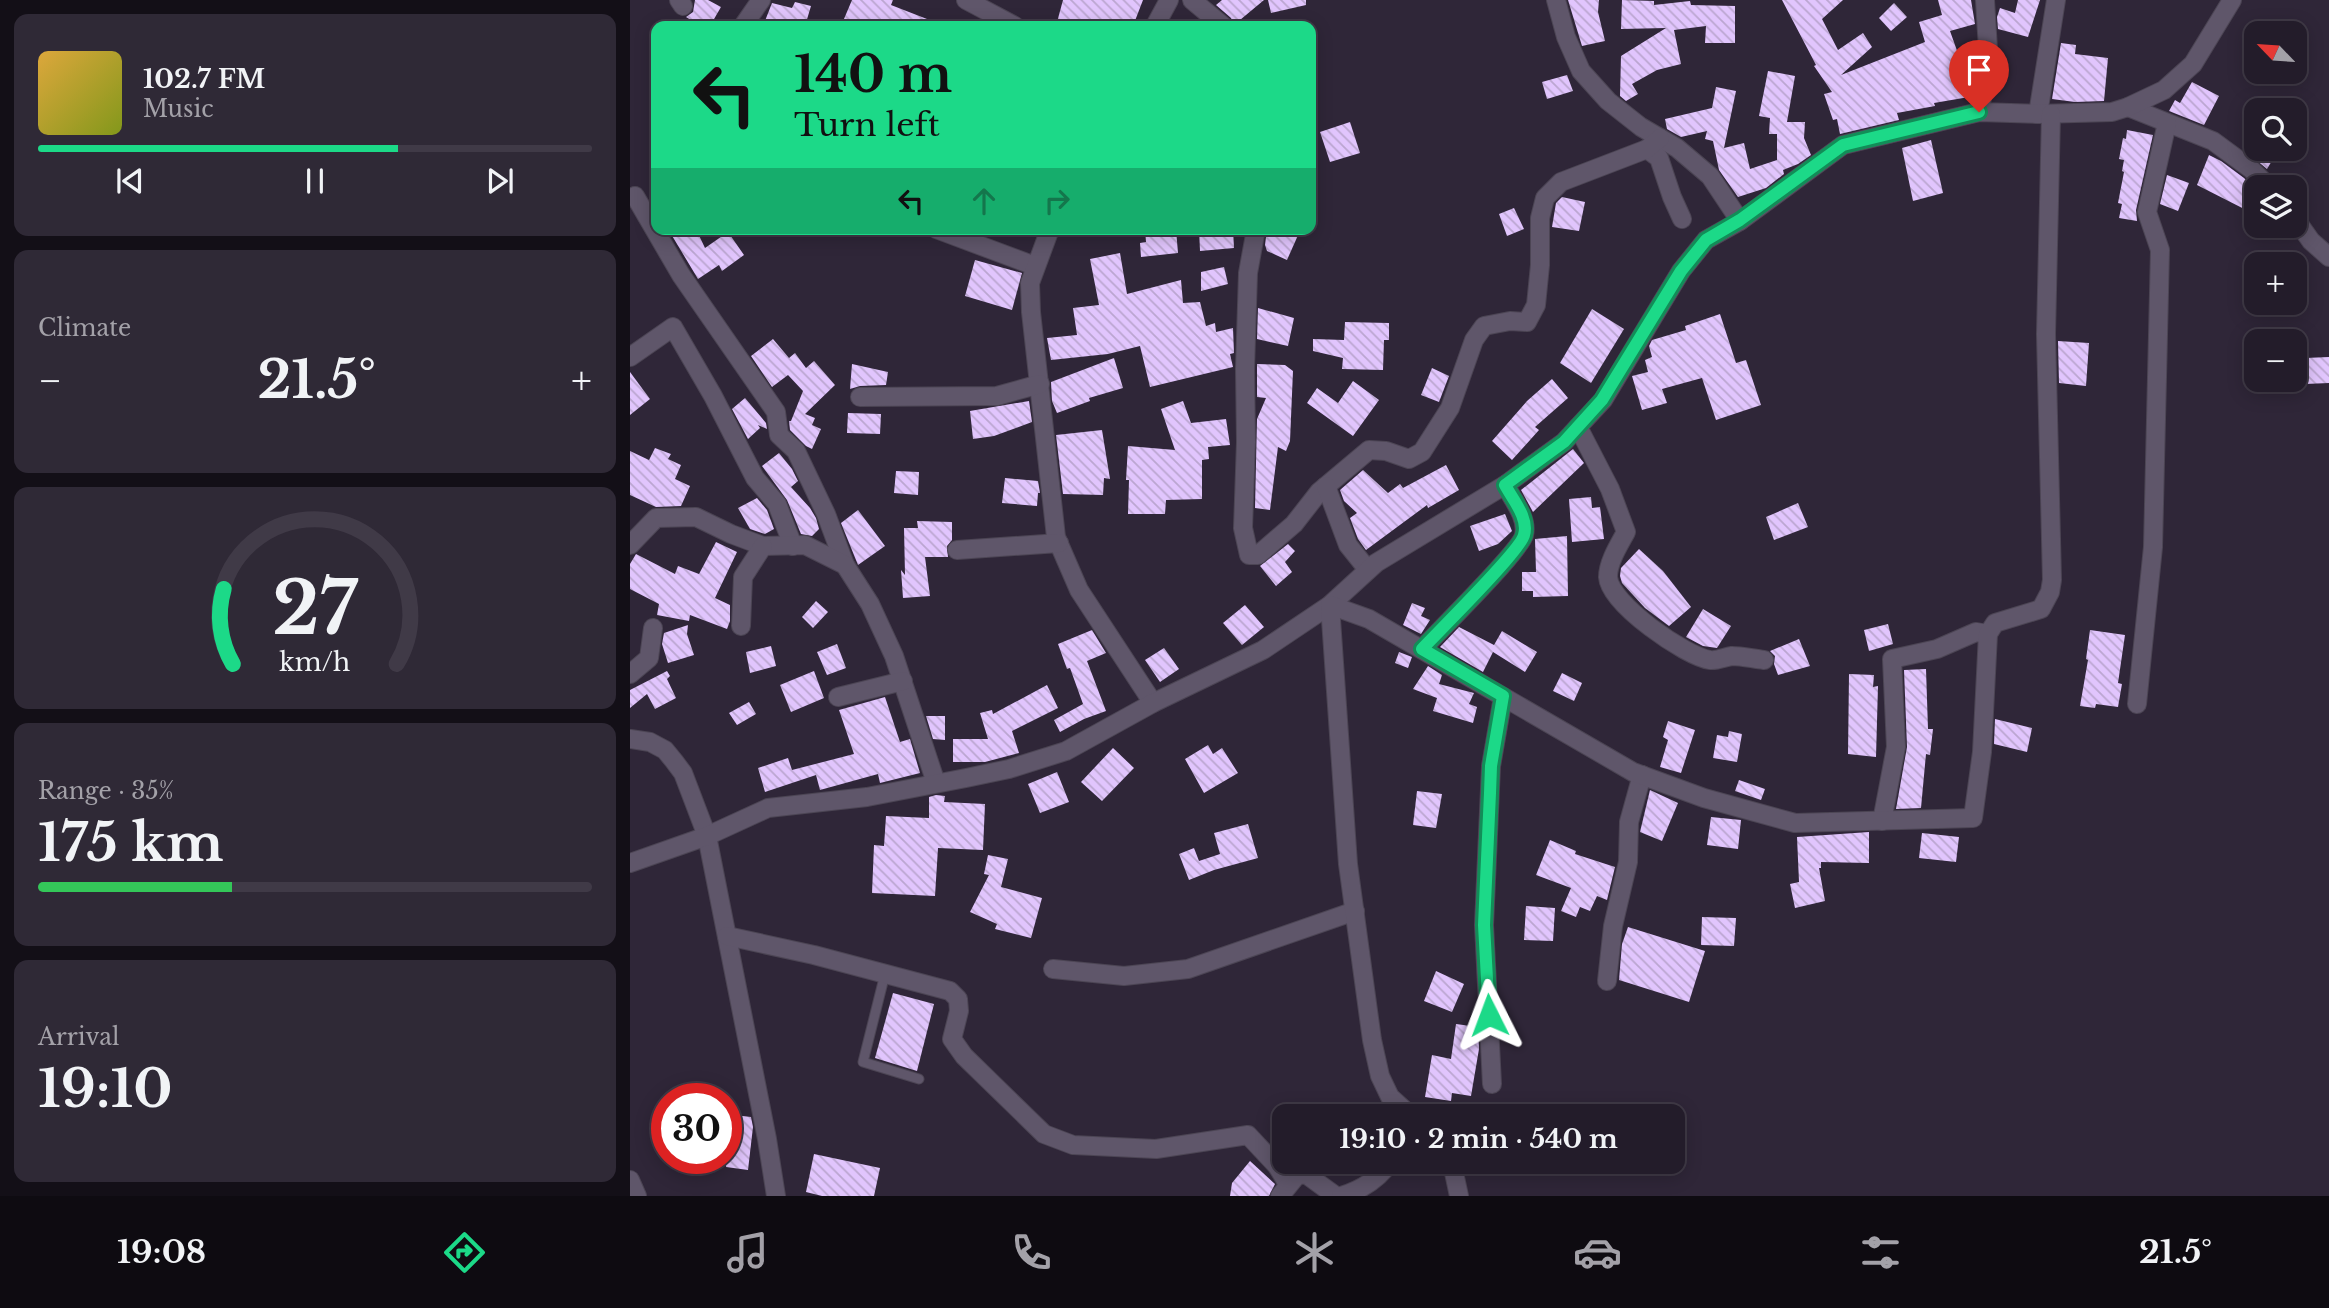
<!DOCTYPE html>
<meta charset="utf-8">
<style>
:root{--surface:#231c2a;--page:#2f2936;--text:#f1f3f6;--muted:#a3a1a8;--line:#403a47;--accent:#1cd988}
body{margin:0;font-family:"Libre Baskerville",serif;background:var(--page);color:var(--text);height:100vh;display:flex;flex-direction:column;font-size:26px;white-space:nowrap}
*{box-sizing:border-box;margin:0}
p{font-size:23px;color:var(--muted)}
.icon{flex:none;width:38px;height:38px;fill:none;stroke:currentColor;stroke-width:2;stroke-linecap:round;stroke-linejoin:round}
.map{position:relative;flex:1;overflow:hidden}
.drawer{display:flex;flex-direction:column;gap:14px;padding:14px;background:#130f17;width:630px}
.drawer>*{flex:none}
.guide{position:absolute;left:21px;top:21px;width:665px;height:214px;border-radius:14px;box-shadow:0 4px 18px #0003,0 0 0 2px var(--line);background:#1cd988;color:#111;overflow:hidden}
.needle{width:46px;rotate:295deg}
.buttons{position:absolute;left:1614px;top:21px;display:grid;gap:14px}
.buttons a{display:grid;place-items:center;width:63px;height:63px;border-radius:14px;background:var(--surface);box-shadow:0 4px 18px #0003,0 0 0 2px var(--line);font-size:35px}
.speed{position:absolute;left:21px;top:1083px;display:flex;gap:14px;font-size:35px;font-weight:700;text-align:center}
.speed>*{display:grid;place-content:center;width:91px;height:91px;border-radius:50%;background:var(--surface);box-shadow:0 4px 18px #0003,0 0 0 2px var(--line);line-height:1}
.speed .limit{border:10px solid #d22;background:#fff;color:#111}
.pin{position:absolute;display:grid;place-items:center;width:60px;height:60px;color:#fff;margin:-72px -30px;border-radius:50% 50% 50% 0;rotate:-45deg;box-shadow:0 0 7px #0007}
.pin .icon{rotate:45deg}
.me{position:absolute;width:77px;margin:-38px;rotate:357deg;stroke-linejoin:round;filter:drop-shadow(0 0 5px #0008)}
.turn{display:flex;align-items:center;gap:24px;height:147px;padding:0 28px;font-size:32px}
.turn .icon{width:91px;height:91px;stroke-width:2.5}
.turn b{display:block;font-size:49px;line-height:60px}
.lanes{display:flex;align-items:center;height:66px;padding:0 28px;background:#0003;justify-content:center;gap:35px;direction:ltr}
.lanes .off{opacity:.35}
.big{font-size:52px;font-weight:700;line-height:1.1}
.drawer .tile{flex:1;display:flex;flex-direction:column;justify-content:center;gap:10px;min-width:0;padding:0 24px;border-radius:14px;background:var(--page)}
.drawer .dial{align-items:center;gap:0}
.dial svg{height:182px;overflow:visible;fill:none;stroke:var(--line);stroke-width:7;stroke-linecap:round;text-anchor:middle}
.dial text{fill:var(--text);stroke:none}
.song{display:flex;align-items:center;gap:21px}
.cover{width:84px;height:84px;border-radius:10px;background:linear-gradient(135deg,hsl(40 70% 55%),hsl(70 70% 35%))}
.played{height:7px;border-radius:4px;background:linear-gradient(90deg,var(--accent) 65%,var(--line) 65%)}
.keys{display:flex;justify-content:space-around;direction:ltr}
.heat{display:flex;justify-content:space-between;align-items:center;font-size:38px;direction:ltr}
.charge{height:10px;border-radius:5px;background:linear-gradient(90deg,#34c759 35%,var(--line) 0)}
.trip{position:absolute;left:642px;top:1104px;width:413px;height:70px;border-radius:14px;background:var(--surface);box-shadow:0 4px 18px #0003,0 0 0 2px var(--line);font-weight:700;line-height:70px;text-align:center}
.tab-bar{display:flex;height:112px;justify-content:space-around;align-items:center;background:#0e0b11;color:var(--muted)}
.tab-bar .icon{width:49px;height:49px}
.tab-bar .current{color:var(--accent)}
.tab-bar b{font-size:32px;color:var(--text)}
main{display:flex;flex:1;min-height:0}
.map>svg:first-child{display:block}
.building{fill:url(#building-back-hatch)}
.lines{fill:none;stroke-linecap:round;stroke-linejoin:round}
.lane-casing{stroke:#4c4554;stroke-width:11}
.street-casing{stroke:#4c4554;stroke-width:20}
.lane{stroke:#5f566a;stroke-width:9}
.street{stroke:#5f566a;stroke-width:18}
.route-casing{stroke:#128d58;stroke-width:18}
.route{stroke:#1cd988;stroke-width:12}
</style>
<main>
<section class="drawer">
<div class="tile">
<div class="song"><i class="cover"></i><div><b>102.7 FM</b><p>Music</p></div></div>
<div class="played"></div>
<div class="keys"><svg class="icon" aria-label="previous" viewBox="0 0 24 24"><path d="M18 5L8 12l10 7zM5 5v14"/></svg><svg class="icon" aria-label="pause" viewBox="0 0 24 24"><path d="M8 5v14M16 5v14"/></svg><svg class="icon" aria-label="next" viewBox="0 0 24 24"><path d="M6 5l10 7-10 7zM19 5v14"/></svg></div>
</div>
<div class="tile"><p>Climate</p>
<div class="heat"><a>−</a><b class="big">21.5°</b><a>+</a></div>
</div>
<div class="tile dial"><svg viewBox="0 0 100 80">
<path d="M14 69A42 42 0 1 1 86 69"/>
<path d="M14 69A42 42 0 0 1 10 36" stroke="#1cd988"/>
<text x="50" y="56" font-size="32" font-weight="700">27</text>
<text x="50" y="72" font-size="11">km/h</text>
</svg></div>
<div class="tile"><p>Range · 35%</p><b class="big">175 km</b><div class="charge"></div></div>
<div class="tile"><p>Arrival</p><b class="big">19:10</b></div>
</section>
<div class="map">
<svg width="1699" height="1196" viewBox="0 0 1699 1196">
<defs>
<pattern id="building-back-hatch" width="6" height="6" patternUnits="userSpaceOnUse" patternTransform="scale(1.75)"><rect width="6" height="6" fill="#e1c5fd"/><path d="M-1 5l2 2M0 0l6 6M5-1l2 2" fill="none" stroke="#bba6d0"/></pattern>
</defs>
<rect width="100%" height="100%" fill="#2f2638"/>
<g class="building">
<path d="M65 0H78L91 7 80 26H71L56 17 63 12Z"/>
<path d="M222 0H263L261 5 315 26H211Z"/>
<path d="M433 0H513L503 26H426Z"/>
<path d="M592 0H634L604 25 601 18 586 5Z"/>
<path d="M638 0H676V5L641 13Z"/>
<path d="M938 0H969L968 12 975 41 952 46Z"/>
<path d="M992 0 1024 1V5L1060 1 1061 5 1105 6V43H1075L1076 26 1044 30 1051 64 1027 70 1002 84 1008 94 996 101 990 96 991 56 1036 28 991 29Z"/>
<path d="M1152 0H1213L1192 19 1208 50 1233 33 1242 47 1211 75 1295 42 1289 22 1312 15 1308 0H1341L1345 24 1320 31 1335 73 1339 97 1304 103 1305 106 1267 113 1269 120 1210 134 1207 119 1203 120 1194 94 1202 92 1184 66 1186 65Z"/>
<path d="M1388 0H1410L1398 37 1368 29 1367 17 1370 8 1385 13Z"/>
<path d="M165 2 181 6 175 26H133L142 3 162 8Z"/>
<path d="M1264 3 1277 17 1261 31 1249 18Z"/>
<path d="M1431 43 1446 45 1445 54 1478 58 1474 101 1445 102 1422 99Z"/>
<path d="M1138 71 1165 76 1157 122H1175L1174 138 1181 155 1168 164 1153 170 1154 174 1136 188 1108 197 1089 170 1083 141 1075 139 1077 131 1051 137 1037 129 1035 119 1082 108 1086 87 1106 91 1094 148 1114 143 1120 169 1147 160V134H1139L1140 118 1129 116Z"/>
<path d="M937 75 943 91 917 99 912 82Z"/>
<path d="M1562 82 1589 96 1574 125 1539 111 1545 100 1550 103Z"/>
<path d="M720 122 730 153 700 162 690 132Z"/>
<path d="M1497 130 1523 135 1506 210 1507 221 1489 218 1492 204 1488 203 1494 172 1492 171 1494 160 1489 159 1493 138 1496 139Z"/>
<path d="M1626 131V149H1649L1637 169 1614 150Z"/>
<path d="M1301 140 1313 193 1283 201 1272 148Z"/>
<path d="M1579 155 1591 161 1614 178 1626 190V215L1567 185Z"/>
<path d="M1537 175 1559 183 1548 211 1530 204Z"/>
<path d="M932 197 955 202 949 231 922 227 926 203Z"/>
<path d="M884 208 894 229 877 236 869 214Z"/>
<path d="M38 229H66L75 248 98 232 114 255 92 271 89 265 68 279Z"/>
<path d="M515 229H546L548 253 511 257 510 243 516 242Z"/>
<path d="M569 229H603L604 248 570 251Z"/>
<path d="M637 229H661L669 233 657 260 637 251 635 245Z"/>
<path d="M490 253 497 294 551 280 553 303 570 302 576 326 585 323 586 332 603 328 604 353 600 354 603 367 520 387 510 346 478 354 421 360 417 338 447 335 443 308 469 305 460 259Z"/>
<path d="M345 260 392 273 382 310 335 296Z"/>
<path d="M594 267 598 284 571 291V272Z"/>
<path d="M628 308 664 318 658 346 627 339Z"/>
<path d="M962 309 994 329 961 383 930 363Z"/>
<path d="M1090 314 1106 363 1116 360 1131 405 1086 420 1072 378 1032 389 1037 403 1012 410 1002 376 1018 372 1015 360 1022 357 1019 346 1022 340 1056 330 1055 326Z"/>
<path d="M715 322 759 323V340H754L753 370 712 369 713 358 683 351V339L714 340Z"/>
<path d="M143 339 159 358 165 353 176 368 184 361 205 385 175 414 185 418 182 425 191 429 182 449 176 446 160 430 159 421H161L173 391 158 375 142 387 121 356Z"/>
<path d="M1428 341 1459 343 1456 386 1429 383Z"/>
<path d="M1699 357V383L1675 384V358Z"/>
<path d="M484 358 493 388 459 398 460 401 427 413 422 401 421 382Z"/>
<path d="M222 364 258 372 256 385 230 386 220 389Z"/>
<path d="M627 364 655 365 663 371 660 441 656 451 648 447 640 510 625 508 627 419 636 398 627 397Z"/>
<path d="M802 368 819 376 809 402 791 395Z"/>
<path d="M0 372 20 399 0 415Z"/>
<path d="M922 379 938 398 905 427 909 430 882 460 862 441 897 401Z"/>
<path d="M723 381 749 400 723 436 677 403 687 388 708 403Z"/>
<path d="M115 398 136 423 137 429 128 425 130 428 118 439 102 409Z"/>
<path d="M399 401 402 422 364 436 343 439 340 411Z"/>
<path d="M553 401 561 423 596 419 600 445 578 447 579 459 572 460V499L536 500 535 514H498L499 480H496L498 446 545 450 531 409Z"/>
<path d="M218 413 251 414 250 434 217 433Z"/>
<path d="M472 430 480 479 474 478 473 495 433 494 426 435Z"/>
<path d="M25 448 41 454 38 459 51 465 45 479 60 486 51 506 26 507 0 495V451L19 460Z"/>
<path d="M943 449 954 463 903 512 891 490Z"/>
<path d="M149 453 162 469 168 481 161 487 180 508 186 518 189 529 182 536 171 534 157 500 132 466Z"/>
<path d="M816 465 829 490 798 508 797 505 736 550 728 539 720 518 727 513 714 501 710 490 733 470 758 493 770 484 773 488Z"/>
<path d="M266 471 289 472 288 495 264 493Z"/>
<path d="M375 478 408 481 410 493H408L407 506 372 503Z"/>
<path d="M961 497 962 508 970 507 974 539 942 542 939 499Z"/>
<path d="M127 498 137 510 144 529 135 534 120 529 108 508Z"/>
<path d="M1168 503 1178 527 1144 540 1136 517Z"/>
<path d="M228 510 255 546 228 565 211 523Z"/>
<path d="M875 514 882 531 868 544 849 551 840 526Z"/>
<path d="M287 521 322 522V540L317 546 318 557H295L300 596 273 598 271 570 275 575 274 528H288Z"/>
<path d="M937 536 938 596 903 597V591H892V572H906L905 539Z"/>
<path d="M86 542 107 552 85 598 100 605V621L97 629 60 615 59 621 27 615 29 604 0 589V564L6 554 45 574 48 566 69 574Z"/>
<path d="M658 544 665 551 655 562 662 572 646 586 630 566Z"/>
<path d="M1009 549 1033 571 1061 607 1039 626 1015 608 992 583 990 576 991 568Z"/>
<path d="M186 601 198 612 183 628 172 617Z"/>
<path d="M782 603 795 608 791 616 800 620 791 634 773 625Z"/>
<path d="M615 605 634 627 612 645 593 623Z"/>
<path d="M1073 609 1101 626 1087 648 1073 646 1056 637Z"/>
<path d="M1258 624 1263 644 1239 651 1234 630Z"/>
<path d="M58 625 57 634 64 655 38 663 32 644 34 633Z"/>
<path d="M829 627 864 645 872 631 907 652 895 672 863 652 853 672 810 647Z"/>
<path d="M462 630 476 653 457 661 476 711 454 719 430 732 424 720 453 704 440 668 437 669 428 644Z"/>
<path d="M1460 630 1495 635 1488 683 1492 684 1488 707 1466 704 1465 708 1450 706 1458 660 1456 659Z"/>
<path d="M1169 639 1180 666 1148 675 1144 664 1145 656 1140 651Z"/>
<path d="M207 644 216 668 197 675 187 652Z"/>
<path d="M141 646 146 666 120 673 116 652Z"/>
<path d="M534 648 549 669 530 682 515 660Z"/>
<path d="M769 652 782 657 778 668 765 663Z"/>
<path d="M798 666 812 675 809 684 844 693 839 704 847 707 843 723 803 711 807 698 783 689Z"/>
<path d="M1296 669 1298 729H1303L1300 755 1296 754 1291 808 1266 809 1277 747 1274 670Z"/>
<path d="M37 671 40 676 37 679 46 698 25 709 17 694 0 708V690Z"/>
<path d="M184 671 194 698 161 712 150 685Z"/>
<path d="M932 673 952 683 944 701 923 691Z"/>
<path d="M1219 674 1244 675 1243 687 1248 686 1246 757 1218 754Z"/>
<path d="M417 685 428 708 382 731 389 753 355 762H323V739H358L350 713 362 710 363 714Z"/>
<path d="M255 697 270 742 280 739 290 773 250 783 248 774 190 790 186 775 135 792 128 768 158 758 162 770 224 754 209 710Z"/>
<path d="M119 702 126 714 107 725 99 713Z"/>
<path d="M296 716H315V740L303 739Z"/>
<path d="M1365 719 1402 728 1397 752 1364 744Z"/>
<path d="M1038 721 1065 730 1051 773 1030 767 1038 740 1033 737Z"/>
<path d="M1099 731 1112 734 1107 762 1083 758 1087 735 1098 737Z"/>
<path d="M578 745 583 754 592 748 608 773 574 793 555 759Z"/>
<path d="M483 748 504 768 472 801 451 782Z"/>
<path d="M427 772 439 802 410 813 398 784Z"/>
<path d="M1109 780 1135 789 1131 800 1105 791Z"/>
<path d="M1020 790 1048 803 1032 841 1010 832Z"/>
<path d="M787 791 812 794 806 828 783 825Z"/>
<path d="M306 795 315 796 314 802 355 804 353 850 308 848 305 896 242 893 244 845 254 846 256 816 299 818V797Z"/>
<path d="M1081 817 1111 820 1108 849 1077 845Z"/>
<path d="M618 824 628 858 584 870 559 880 549 854 564 848 569 861 590 854 584 833Z"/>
<path d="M1239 832V863L1191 862V868H1189L1195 901 1165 908 1160 884 1169 882 1167 837Z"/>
<path d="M1292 833 1329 837 1326 862 1289 858Z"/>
<path d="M920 840 946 851 945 854 985 867 977 900 967 896 960 911 950 907 946 917 931 911 941 888 906 875Z"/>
<path d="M358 855 378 859 371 887 412 898 401 938 365 929 367 924 340 912 359 875 354 874Z"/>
<path d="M896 906 925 908 923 941 894 940Z"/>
<path d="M1072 917 1106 918 1104 946 1071 945Z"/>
<path d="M998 927 1075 951 1059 1002 989 980 992 944Z"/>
<path d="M806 971 834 984 822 1012 794 1001Z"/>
<path d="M263 993 304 1004 287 1071 245 1058Z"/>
<path d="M826 1024 848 1027 849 1049 841 1096 822 1093 821 1101 795 1097 802 1055 821 1059Z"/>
<path d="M96 1114 121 1117 123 1127 118 1170 96 1167Z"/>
<path d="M184 1154 250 1168 244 1196H192L176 1192Z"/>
<path d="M620 1161 645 1184 639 1196H600L602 1183Z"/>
</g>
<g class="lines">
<g class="lane-casing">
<path id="lane" d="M255 974 233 1062 289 1079"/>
</g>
<g class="street-casing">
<g id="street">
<path d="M49 0 53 6"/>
<path d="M336 0 385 26"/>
<path d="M562 0 593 26"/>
<path d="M926 0 936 37 951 71 978 101 1011 127 1047 148 1080 176 1110 221"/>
<path d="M113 26 131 0"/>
<path d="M525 26 539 0"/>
<path d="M1498 107 1583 141 1621 169 1639 187"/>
<path d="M1349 112 1359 66 1355 0"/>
<path d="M1408 114 1426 0"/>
<path d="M1017 149 1029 158 1042 197 1052 219"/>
<path d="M5 196 51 275 146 412 149 435 166 451 196 514 215 565"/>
<path d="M1664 217 1681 241 1699 257"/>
<path d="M306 229 405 266"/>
<path d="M420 229 400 283 401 312 426 537 449 590 523 703"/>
<path d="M626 229 618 273 615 369 616 442 613 528 619 555H628L664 524 689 492 739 450 756 451 779 459 792 452 820 408 844 340 854 326 880 321 897 322 906 305 910 265V218L915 198 931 182 1017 149 1030 138"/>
<path d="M0 357 43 327 83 396 125 478 147 504 163 546"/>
<path d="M230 397 367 396 410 384"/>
<path d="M948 427 980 489 996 532C989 545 978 562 978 577 980 604 1055 656 1080 660 1087 661 1095 657 1102 656 1112 656 1124 659 1134 660"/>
<path d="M696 486 718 545 738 570"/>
<path d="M0 545 26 518 66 517 101 534 133 546 175 545 215 565 240 604 264 656 306 783"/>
<path d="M327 550 429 543"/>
<path d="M111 626 113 577 133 546"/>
<path d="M792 649C808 632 891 550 894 535 898 518 883 500 875 485"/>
<path d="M0 674 19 658 23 628"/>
<path d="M208 697 273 681"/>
<path d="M1507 704 1523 547 1530 250 1517 212 1537 123"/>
<path d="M0 739 20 742 35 750 44 761 53 773 77 836 137 1139 146 1196"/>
<path d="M1252 821 1266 747 1262 659 1307 649 1346 632 1358 634"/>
<path d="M0 863 77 836 138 808 237 797 336 778 379 769 436 751 523 703 633 650 700 605 746 563 875 485 934 442 973 400 1051 271 1076 240 1110 221 1213 145 1349 112 1408 114 1482 112 1498 107 1534 90 1563 64 1602 0"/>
<path d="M97 936 184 955 320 991 328 999 329 1011 322 1039 334 1056 414 1134 443 1145 526 1149 618 1135 647 1166 658 1184"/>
<path d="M423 969 494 976 558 969 725 911"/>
<path d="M977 981 983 926 998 862 999 822 1012 775"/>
<path d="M862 1084 854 925 861 766 873 697"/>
<path d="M781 1116 760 1097 750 1076 742 1040 718 864 700 605 739 619 1003 772 1074 798 1165 823 1343 818 1352 752 1358 634 1365 623 1411 609 1420 592 1422 580 1416 334 1421 114"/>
<path d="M819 1162 823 1168 829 1196"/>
<path d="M0 1180 7 1196"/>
<path d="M650 1196 668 1174 677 1175 706 1196"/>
<path d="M711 1196C731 1190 748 1180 760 1162"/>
</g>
</g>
<use href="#lane" class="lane"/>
<use href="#street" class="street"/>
</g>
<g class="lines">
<g class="route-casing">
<path id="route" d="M859 1015 854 925 860 793 861 766 873 696 792 649C808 632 891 550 894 535 899 518 883 500 875 485L934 442 972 400 1051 271 1076 240 1110 220 1213 145 1349 112"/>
</g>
<use href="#route" class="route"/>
</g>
</svg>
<div class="buttons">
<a><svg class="needle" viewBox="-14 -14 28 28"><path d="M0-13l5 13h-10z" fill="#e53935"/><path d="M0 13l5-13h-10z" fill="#a3a1a8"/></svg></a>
<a><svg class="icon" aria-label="search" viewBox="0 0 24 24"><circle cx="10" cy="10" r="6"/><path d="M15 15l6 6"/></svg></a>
<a><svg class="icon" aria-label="layers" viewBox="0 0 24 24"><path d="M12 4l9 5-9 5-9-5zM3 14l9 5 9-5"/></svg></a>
<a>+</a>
<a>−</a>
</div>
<div class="speed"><div class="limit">30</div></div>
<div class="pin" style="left:1349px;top:112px;background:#d93025"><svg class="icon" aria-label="arrive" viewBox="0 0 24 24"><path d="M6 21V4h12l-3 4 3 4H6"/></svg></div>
<svg class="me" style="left:859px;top:1015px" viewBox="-20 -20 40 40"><path d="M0-17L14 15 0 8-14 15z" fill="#1cd988" stroke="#fff" stroke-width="4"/></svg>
<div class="trip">19:10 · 2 min · 540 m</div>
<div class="guide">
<div class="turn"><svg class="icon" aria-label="left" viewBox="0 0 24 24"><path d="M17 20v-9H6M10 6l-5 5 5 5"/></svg><div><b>140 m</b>Turn left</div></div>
<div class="lanes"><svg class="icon" aria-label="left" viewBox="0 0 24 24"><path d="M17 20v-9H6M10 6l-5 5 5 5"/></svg><svg class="icon off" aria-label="ahead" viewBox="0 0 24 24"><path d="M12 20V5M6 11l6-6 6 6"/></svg><svg class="icon off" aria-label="right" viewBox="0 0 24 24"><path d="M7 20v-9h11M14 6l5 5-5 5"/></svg></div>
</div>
</div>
</main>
<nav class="tab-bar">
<b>19:08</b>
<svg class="icon current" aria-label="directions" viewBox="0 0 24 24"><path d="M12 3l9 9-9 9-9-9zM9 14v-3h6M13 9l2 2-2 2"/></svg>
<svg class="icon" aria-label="music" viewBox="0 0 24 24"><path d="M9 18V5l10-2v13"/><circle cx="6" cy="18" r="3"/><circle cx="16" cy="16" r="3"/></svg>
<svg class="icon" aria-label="phone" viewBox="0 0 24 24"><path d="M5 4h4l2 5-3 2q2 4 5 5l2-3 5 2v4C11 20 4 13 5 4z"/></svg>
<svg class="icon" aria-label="climate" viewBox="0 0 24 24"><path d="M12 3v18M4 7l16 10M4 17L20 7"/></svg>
<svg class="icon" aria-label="car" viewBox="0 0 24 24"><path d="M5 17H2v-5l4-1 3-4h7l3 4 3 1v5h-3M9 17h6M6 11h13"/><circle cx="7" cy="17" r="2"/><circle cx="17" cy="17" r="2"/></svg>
<svg class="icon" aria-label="filters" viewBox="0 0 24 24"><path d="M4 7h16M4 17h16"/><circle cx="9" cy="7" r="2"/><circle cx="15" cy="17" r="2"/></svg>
<b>21.5°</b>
</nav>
